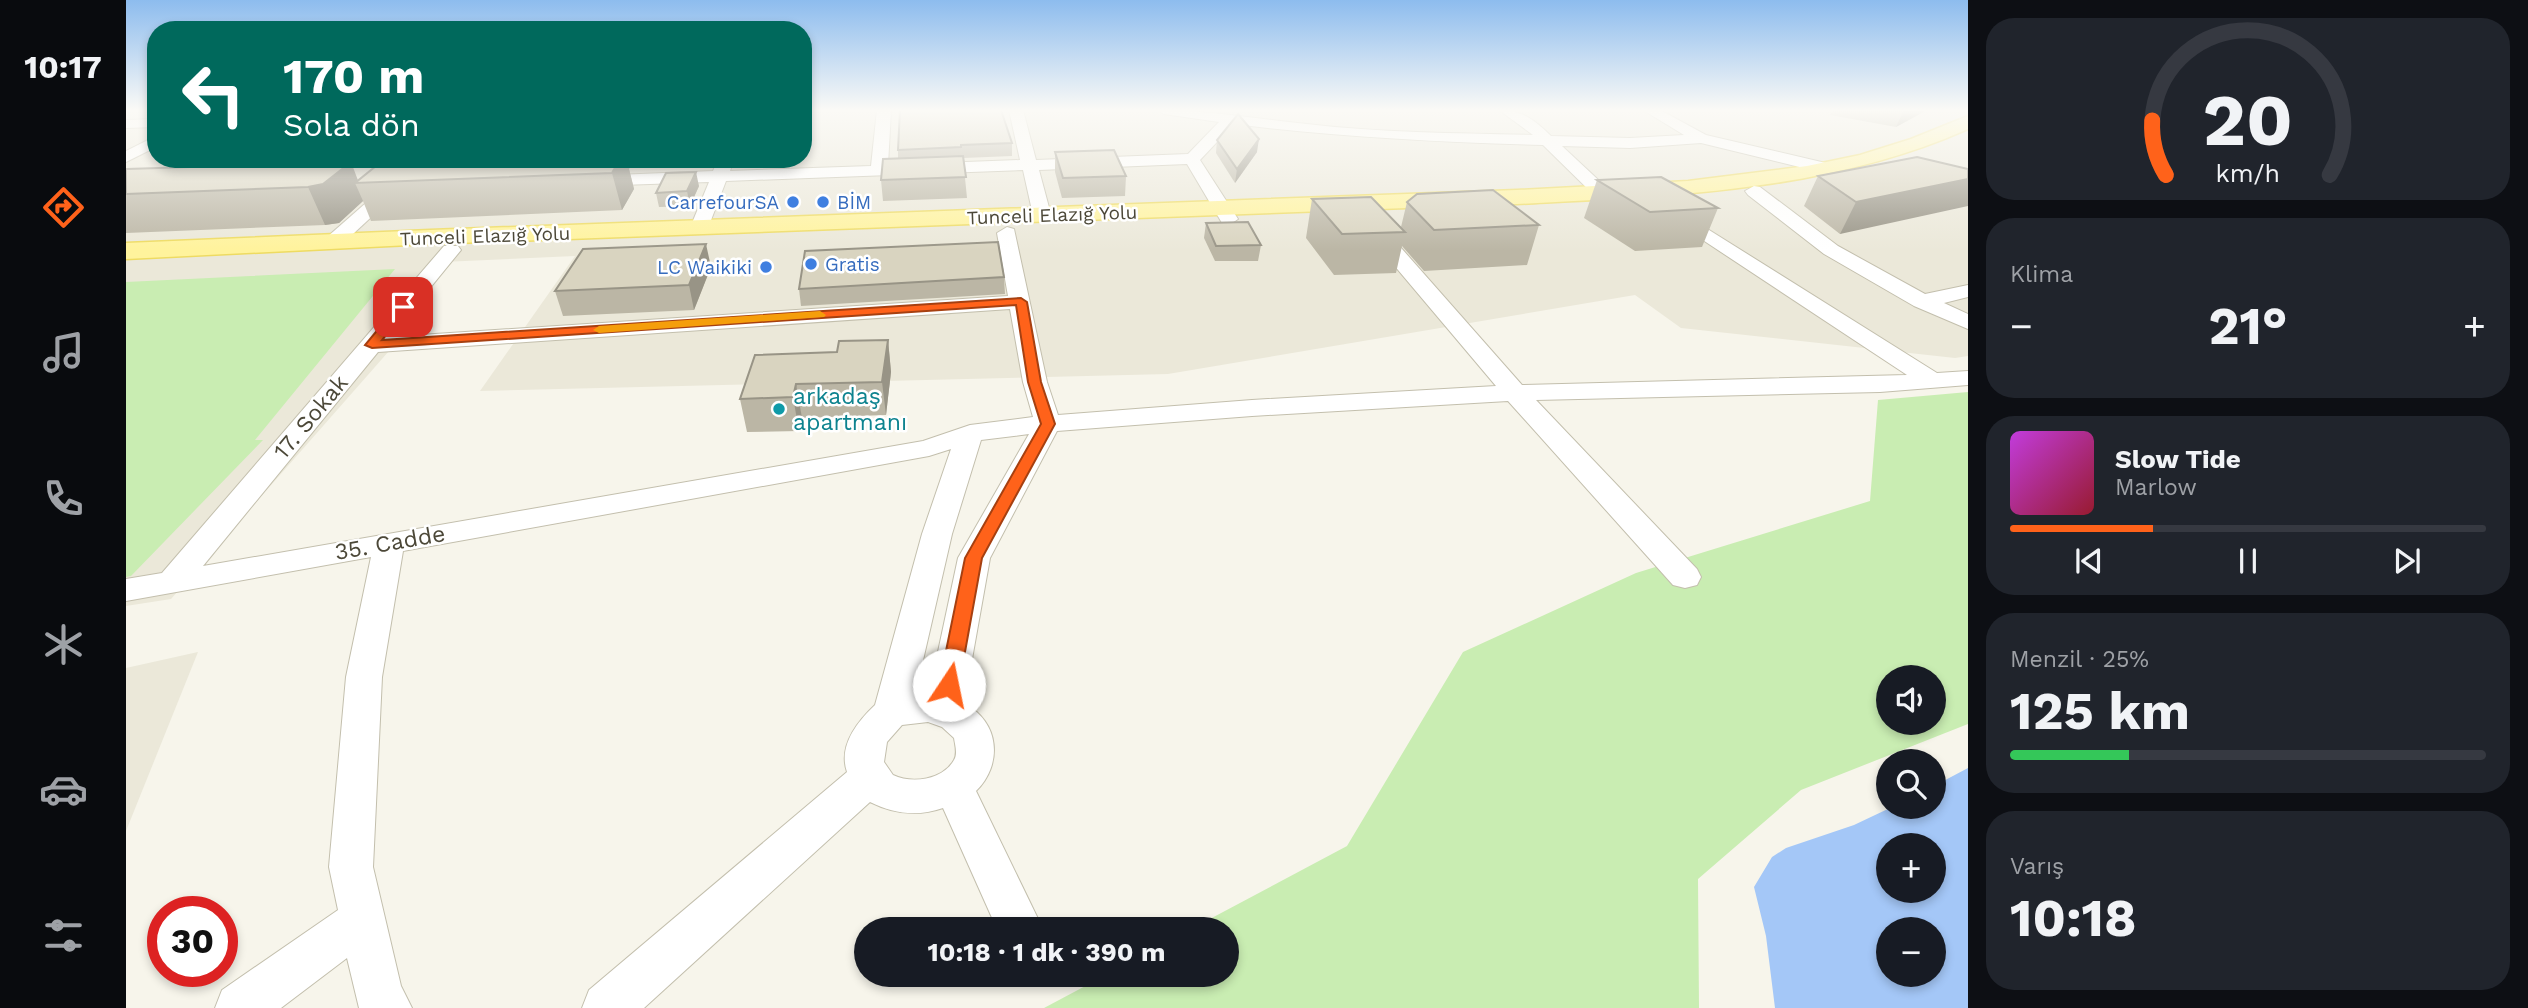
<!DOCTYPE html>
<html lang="tr">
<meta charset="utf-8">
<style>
:root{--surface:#171b24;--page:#20242c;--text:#f1f3f6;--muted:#9ea1a6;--line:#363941;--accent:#ff621a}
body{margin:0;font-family:"Work Sans",sans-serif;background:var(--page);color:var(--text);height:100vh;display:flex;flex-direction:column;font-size:26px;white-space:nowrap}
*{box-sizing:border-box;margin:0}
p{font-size:23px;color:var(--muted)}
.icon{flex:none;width:38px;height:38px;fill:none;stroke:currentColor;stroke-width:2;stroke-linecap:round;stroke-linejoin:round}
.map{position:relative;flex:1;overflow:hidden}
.panel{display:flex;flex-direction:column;gap:18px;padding:18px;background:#0d0f14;width:560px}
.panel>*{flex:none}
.hud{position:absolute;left:21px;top:21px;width:665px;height:147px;border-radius:28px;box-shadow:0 4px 10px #0003;background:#00695c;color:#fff;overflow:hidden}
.fabs{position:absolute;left:1750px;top:665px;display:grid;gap:14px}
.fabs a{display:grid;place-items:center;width:70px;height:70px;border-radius:50%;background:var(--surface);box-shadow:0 4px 10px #0003;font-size:35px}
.speed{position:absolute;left:21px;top:896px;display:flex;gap:14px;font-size:35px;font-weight:700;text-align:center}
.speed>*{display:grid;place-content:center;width:91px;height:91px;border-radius:50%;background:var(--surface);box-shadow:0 4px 10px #0003;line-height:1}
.speed .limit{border:10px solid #d22;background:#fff;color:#111}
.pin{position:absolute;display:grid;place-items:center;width:60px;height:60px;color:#fff;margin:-30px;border-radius:14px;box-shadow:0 4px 10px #0006}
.me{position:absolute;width:77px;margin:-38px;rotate:11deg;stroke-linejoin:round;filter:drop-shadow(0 0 5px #0008)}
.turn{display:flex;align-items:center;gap:24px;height:147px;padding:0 21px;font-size:32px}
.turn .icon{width:91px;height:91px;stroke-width:2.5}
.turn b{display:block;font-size:49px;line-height:60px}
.big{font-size:52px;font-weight:700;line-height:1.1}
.panel .tile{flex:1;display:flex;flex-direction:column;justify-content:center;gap:10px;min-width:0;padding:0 24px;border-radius:28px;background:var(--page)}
.panel .dial{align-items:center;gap:0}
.dial svg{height:182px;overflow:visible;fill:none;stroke:var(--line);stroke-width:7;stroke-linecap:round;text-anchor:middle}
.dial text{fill:var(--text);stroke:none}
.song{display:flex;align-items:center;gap:21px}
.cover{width:84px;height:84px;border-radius:10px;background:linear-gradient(135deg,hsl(290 70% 55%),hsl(350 70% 35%))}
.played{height:7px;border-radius:4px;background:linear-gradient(90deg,var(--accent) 30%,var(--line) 30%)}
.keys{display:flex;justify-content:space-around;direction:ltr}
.heat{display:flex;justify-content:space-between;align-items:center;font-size:38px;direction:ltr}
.charge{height:10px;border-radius:5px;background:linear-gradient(90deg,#34c759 25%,var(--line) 0)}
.trip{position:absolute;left:728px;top:917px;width:385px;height:70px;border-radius:35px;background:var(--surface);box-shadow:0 4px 10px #0003;font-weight:700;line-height:70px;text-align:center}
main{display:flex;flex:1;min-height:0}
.tab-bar{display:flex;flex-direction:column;width:126px;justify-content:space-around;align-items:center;background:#090b0e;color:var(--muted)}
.tab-bar .icon{width:49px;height:49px}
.tab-bar .selected{color:var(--accent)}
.tab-bar b{font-size:32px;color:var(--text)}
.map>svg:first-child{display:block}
.residential{fill:#ebe8d9}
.green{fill:#c9edb2;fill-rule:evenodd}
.water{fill:#a4c7f7;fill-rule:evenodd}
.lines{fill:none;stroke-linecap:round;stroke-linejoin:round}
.street-casing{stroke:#c3bfad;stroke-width:2}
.primary-casing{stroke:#eedb62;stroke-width:3}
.street{fill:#fff;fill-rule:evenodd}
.primary{fill:#fff39c;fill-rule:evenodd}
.wall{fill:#bbb6a5}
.shaded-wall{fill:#989486}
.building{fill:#d9d4c0;stroke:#989486;stroke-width:2}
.route{fill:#ff621a;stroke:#a64011;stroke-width:2}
.slow{fill:#f59e0b}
.shop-dot{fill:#3f7fe0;stroke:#fff;stroke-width:2.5}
.culture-dot{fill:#0f9aa8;stroke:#fff;stroke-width:2.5}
.labels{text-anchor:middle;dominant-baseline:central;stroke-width:5;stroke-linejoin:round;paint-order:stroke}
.far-shop-label{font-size:19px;fill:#366cbe;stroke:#fff;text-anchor:end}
.far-street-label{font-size:19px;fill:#4c4838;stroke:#fff}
.culture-label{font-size:23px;fill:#0d838f;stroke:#fff;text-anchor:start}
.street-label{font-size:23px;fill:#4c4838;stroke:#fff}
</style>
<main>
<nav class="tab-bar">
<b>10:17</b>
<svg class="icon selected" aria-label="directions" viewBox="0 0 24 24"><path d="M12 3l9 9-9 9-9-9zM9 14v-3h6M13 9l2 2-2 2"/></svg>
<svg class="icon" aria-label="music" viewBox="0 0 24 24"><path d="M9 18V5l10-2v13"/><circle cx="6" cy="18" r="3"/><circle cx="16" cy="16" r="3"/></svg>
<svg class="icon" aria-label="phone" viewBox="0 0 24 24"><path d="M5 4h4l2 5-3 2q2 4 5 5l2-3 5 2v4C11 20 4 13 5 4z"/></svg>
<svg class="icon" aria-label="climate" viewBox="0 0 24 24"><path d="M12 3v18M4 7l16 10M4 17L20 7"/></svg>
<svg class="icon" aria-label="car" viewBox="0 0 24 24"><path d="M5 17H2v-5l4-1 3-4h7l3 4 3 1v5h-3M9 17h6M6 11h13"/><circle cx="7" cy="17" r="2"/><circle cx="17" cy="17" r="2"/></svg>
<svg class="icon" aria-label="filters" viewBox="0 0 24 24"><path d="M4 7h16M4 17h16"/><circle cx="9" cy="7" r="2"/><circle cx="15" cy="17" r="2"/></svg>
</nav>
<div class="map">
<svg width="1842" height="1008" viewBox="0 0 1842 1008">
<rect width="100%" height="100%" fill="#f7f5eb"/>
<g class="residential">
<path d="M0 110H30V159H677V110H1842V356L1829 358 1555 328 1509 295 1042 374 354 391 449 256 316 262 285 326 45 599 0 606Z"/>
<path d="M72 652 0 831V668Z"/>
</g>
<g class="green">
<path d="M269 269 129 440H137L5 576 0 577V282Z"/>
<path d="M1842 392V724L1675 790 1572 879 1573 1008H918L980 975H1101V929H1065L1221 846 1337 652 1510 573 1744 501 1752 400ZM1762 677H1808V723H1762Z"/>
</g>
<path class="water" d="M1842 768V1008H1649L1640 936 1628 887 1646 857 1660 848 1728 825 1766 807H1808V786ZM1762 845H1808V891H1762ZM1762 929H1808V975H1762Z"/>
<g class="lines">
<g class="street-casing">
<g id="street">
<path d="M751 110H765L762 165 894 160 883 110H897L910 160 1062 154 1093 122 1038 114 1031 110C1082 110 1130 119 1181 124 1256 133 1332 133 1407 135L1373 110C1396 110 1409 120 1425 136L1504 138 1558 135 1517 110H1534L1580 135 1704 164 1706 168 1698 173 1575 143 1504 148 1436 146 1482 189 1485 193 1482 197H1470L1417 145C1313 142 1211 137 1108 124L1074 160 1112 219 1103 225 1096 223 1061 164 913 170 925 215 916 221 907 215 897 170 600 181 582 228 573 234 564 228 583 182 465 186 456 181 465 176 587 171 592 159H608L604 171 745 166Z"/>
<path d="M30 119V127L0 128V120Z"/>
<path d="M30 136V147L0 162V151Z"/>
<path d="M136 159H155L112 190H100L97 186 100 182Z"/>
<path d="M290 159H308L214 246H200L197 242 200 238Z"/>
<path d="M1628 186 1634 187 1712 246 1799 294 1842 285V297L1818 303 1842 314V329L1788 306 1698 254 1622 195 1619 191Z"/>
<path d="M1548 208 1811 373 1842 371V385L1754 392 1410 400 1571 569 1575 577 1571 585 1559 588 1547 585 1382 401 1126 416 931 431 864 558 838 704C874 721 877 765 850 791L917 929H871L817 808C791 817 768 814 744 802L518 1008H456L463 990 721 772C712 746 731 722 749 705L796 534 825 449 803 456 277 551 256 677 247 867 275 986 286 1008H233L221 958 155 1008H89L96 990 212 910 203 867 220 677 245 557 0 601V579L36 573 318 246H332L335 250 264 337 882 296 871 233 881 227 888 229 921 382 932 415 1126 400 1370 386 1240 232 1238 228 1240 224H1254L1396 385 1781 375 1542 217 1539 213ZM884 309 897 382 907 417 844 425 797 441 77 566 252 352ZM903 434 832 558 803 694 789 695 826 534 855 440ZM802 722 816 727 828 738C829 745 832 754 828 760 817 780 786 784 767 775L758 762 761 742 776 725Z"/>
</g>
</g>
<g class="primary-casing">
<path id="primary" d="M1842 116V129C1700 192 1544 196 1391 204L304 244 0 259V243L304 230 1391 190 1562 181 1681 166 1734 155 1785 139Z"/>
</g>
<use href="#street" class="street"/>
<use href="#primary" class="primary"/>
</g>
<g class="wall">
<path d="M774 110 886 143V156L837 158 841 198 757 201 755 180 772 158V150Z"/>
<path d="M1707 110H1801L1770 127 1704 115Z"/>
<path d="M1091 140 1131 152 1109 183 1090 153Z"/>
<path d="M929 152 1000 176 999 196 936 198 929 172Z"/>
<path d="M308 159H508L503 169 508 189 496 210 245 221 237 201 213 223 199 225 0 233V169L232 181Z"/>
<path d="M1842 169 1714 234 1678 206 1692 176Z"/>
<path d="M1471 180 1592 208 1576 247 1509 251 1458 218Z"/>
<path d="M573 186 564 206 533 207 530 193Z"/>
<path d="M1186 199 1275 227 1281 202 1413 225 1401 265 1298 271 1276 246 1270 273 1208 275 1180 238Z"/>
<path d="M1080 223 1135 245 1132 261H1089L1078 238Z"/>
<path d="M585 267 568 310 437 316 429 291Z"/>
<path d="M878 277 879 294 675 306 673 289Z"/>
<path d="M762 340 765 372 760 415 676 418 673 431 621 432 614 399 711 352Z"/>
</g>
<g class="shaded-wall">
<path d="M678 110H683L677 131V112Z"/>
<path d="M1778 110H1801L1770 127Z"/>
<path d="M1133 139 1131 152 1109 183 1111 169Z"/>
<path d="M494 159H508L503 169 508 189 496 210 486 173Z"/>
<path d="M225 162 233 183H229L237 201 213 223 199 225 182 187Z"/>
<path d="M570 172 573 186 564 206 561 191Z"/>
<path d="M1842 179V206L1714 234 1730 202Z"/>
<path d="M580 244 585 267 568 310 563 285Z"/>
<path d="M762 340 765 372 760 415 756 382Z"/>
<path d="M670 384 676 418 673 431 667 397Z"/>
</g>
<g class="building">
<path d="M774 110H875L886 143 835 145V147L772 150Z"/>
<path d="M1112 114 1133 139 1111 169 1091 140Z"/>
<path d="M988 150 1000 176 937 178 929 152Z"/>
<path d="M837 156 840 177 755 180 757 159Z"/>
<path d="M1791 157 1842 169V179L1730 202 1692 176Z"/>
<path d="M324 159H494L486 173 229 183 255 162Z"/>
<path d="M225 162 197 184 182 187 0 194V169Z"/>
<path d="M570 172 561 191 530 193 540 173Z"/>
<path d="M1535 177 1592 208 1524 212 1471 180Z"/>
<path d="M1367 190 1413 225 1308 230 1281 202 1291 194Z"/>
<path d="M1245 197 1279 232 1216 234 1186 199Z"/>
<path d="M1122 222 1135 245 1090 246 1080 223Z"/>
<path d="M872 242 878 277 673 289 679 251Z"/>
<path d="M580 244 563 285 429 291 457 249Z"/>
<path d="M762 340 756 382 670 384 667 397 614 399 629 355 711 352 713 341Z"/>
</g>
<linearGradient id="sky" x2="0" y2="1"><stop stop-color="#8dbcee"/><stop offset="0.44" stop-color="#fbfaf6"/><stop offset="1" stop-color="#fbfaf6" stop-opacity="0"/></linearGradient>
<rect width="1842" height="251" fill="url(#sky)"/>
<path class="route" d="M895 298 901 302 915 382 929 424 856 558 833 685 830 690 823 692 816 690 813 685 839 558 915 424 902 382 890 305 246 348 239 345 273 304 277 303 283 307 256 340Z"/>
<path class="slow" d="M694 311 700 315 698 317 473 333 467 330 473 326Z"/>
<g class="shop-dot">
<circle cx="667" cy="202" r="7"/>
<circle cx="697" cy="202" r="7"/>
<circle cx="685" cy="264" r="7"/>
<circle cx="640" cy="267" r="7"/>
</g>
<circle class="culture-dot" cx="653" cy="409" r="7"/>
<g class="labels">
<g class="far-shop-label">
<text x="653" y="202">CarrefourSA</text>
<text x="711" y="202" text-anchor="start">BİM</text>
<text x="699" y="264" text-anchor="start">Gratis</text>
<text x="626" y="267">LC Waikiki</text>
</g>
<g class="far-street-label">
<text transform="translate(926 215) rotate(-2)">Tunceli Elazığ Yolu</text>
<text transform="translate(359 236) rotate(-2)">Tunceli Elazığ Yolu</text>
</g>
<g class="culture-label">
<text x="667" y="396">arkadaş<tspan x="667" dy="26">apartmanı</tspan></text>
</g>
<g class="street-label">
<text transform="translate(185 417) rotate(-50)">17. Sokak</text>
<text transform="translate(264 543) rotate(-10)">35. Cadde</text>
</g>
</g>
</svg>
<div class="fabs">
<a><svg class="icon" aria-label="sound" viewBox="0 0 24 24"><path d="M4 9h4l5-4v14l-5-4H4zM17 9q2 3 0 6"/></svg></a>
<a><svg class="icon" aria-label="search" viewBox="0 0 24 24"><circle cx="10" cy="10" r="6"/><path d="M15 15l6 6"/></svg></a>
<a>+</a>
<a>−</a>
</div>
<div class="speed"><div class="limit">30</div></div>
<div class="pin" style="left:277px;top:307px;background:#d93025"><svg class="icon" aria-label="arrive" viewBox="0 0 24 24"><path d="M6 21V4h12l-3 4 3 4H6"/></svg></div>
<svg class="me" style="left:823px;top:685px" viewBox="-20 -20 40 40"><circle r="19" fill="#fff"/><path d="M0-13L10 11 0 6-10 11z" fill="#ff621a"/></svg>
<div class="trip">10:18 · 1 dk · 390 m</div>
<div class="hud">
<div class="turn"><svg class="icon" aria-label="left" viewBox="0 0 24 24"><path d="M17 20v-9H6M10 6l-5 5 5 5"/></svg><div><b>170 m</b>Sola dön</div></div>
</div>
</div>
<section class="panel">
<div class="tile dial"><svg viewBox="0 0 100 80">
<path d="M14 69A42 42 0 1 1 86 69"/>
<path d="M14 69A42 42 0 0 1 8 45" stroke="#ff621a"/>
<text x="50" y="56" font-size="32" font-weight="700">20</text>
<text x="50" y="72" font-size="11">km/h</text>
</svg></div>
<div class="tile"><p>Klima</p>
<div class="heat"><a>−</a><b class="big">21°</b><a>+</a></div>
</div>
<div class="tile">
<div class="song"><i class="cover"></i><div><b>Slow Tide</b><p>Marlow</p></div></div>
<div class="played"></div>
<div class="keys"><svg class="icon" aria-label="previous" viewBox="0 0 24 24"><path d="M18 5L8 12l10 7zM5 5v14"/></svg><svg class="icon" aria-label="pause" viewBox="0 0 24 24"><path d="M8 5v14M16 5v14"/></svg><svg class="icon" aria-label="next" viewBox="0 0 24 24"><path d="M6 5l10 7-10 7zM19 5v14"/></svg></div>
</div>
<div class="tile"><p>Menzil · 25%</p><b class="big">125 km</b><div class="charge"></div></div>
<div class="tile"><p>Varış</p><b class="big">10:18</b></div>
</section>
</main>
